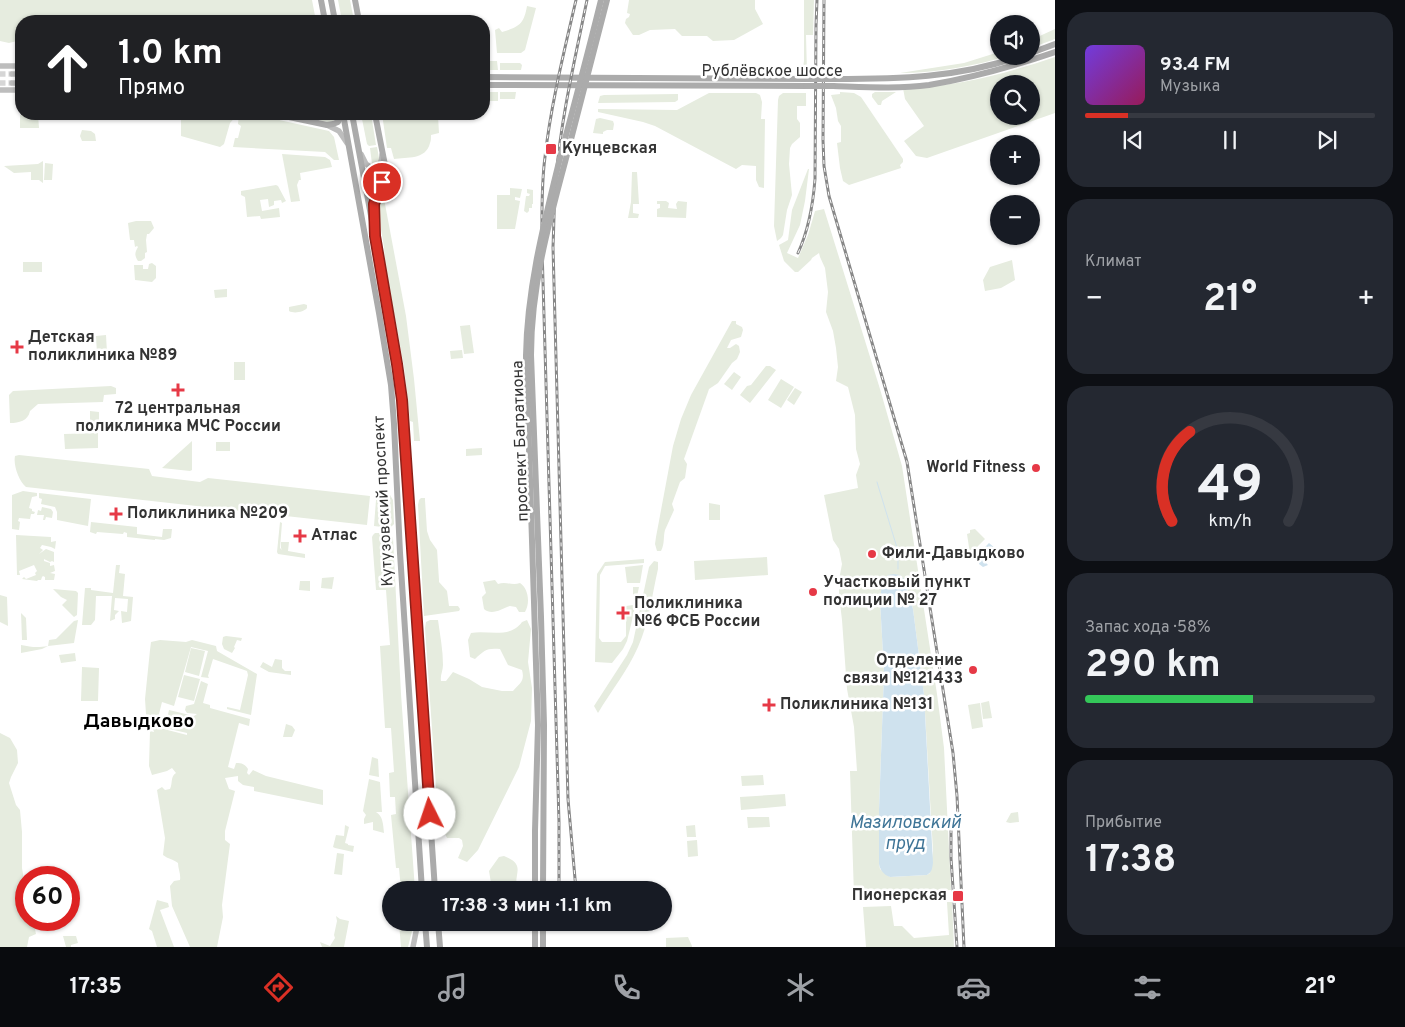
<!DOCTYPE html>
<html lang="ru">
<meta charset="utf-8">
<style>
:root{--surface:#171b24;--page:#242831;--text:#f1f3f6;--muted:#9ea1a6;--line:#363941;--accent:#d93025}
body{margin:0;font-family:Overpass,sans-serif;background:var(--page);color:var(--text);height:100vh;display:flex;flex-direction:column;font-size:19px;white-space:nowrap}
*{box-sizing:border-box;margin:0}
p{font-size:16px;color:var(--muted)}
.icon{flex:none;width:28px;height:28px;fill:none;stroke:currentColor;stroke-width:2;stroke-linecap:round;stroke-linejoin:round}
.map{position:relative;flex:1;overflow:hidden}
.panel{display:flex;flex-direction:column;gap:12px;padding:12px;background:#0d0f14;width:350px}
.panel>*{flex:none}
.top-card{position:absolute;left:15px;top:15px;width:475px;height:105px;border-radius:20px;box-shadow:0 1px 4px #0004;background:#202124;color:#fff;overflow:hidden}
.fabs{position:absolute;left:990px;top:15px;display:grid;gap:10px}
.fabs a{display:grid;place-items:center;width:50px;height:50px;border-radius:50%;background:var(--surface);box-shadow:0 1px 4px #0004;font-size:25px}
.speed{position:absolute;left:15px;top:866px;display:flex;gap:10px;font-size:25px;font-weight:700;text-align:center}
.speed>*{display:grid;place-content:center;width:65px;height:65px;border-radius:50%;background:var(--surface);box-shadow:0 1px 4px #0004;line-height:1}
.speed .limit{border:8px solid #d22;background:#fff;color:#111}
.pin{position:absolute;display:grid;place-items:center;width:42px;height:42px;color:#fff;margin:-21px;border:2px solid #fff;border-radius:50%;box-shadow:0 1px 5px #0007}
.me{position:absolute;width:55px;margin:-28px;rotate:356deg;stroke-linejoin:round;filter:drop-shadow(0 0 4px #0008)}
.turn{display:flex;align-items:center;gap:18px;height:105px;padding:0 20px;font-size:22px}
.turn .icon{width:65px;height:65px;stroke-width:2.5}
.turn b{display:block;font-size:35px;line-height:42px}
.big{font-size:38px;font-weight:700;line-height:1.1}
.panel .card{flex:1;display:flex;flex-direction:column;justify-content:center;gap:8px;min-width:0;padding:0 18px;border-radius:20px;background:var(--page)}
.panel .dial{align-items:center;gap:0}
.dial svg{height:130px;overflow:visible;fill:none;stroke:var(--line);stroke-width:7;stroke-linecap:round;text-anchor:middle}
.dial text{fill:var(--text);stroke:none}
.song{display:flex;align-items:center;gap:15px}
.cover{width:60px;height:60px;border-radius:8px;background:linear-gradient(135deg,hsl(260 70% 55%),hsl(330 70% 35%))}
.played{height:5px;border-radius:2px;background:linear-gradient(90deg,var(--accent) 15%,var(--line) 15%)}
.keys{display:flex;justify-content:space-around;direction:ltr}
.heat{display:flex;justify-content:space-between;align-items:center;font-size:28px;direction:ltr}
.charge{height:8px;border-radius:4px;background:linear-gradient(90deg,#34c759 58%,var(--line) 0)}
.trip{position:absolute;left:382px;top:881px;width:290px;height:50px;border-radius:25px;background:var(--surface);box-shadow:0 1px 4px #0004;font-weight:700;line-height:50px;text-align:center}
.tab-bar{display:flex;height:80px;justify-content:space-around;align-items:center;background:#090b0e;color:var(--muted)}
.tab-bar .icon{width:35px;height:35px}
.tab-bar .on{color:var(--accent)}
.tab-bar b{font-size:22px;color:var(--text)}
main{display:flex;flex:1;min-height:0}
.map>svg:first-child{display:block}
.green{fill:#e6ecdf;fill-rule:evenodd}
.water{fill:#cfe2ee}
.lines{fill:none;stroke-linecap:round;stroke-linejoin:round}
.stream{stroke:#cfe2ee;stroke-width:1}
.secondary-tunnel{stroke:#d6d6d6;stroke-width:5.5;stroke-dasharray:5.5 3;stroke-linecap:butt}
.secondary{stroke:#bdbdbd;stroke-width:5.5}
.primary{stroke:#ababab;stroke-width:6}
.rail-casing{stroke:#888;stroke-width:3}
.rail{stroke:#fff;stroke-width:1;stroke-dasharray:4;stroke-linecap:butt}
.primary-bridge{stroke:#ababab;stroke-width:6}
.route-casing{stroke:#8d1f18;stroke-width:12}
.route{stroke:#d93025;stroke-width:9}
.poi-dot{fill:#e63946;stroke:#fff;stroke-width:2}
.labels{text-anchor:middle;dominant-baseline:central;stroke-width:5;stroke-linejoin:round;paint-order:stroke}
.street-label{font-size:16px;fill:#333;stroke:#fff}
.poi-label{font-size:16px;font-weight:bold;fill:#333;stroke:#fff;text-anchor:start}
.water-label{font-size:18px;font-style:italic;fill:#3f7597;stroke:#fff}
.quarter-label{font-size:19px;font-weight:bold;fill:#000;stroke:#fff}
</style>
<main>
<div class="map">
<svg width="1055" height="947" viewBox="0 0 1055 947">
<rect width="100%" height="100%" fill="#fff"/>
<g class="green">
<path d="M0 0H312L316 21H21V40L9 43 0 41Z"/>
<path d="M338 0H350L354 21H342Z"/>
<path d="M629 0H755V9L763 24 734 40 713 41 707 36H682L675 29 650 30 639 35H633L625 23 626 19 629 17 630 14 627 13Z"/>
<path d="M804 0H814L813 35H806L807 73H802L804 61Z"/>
<path d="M527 6 536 8 525 50 521 53H497L495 30 499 28 502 32C519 27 524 24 527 6Z"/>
<path d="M1055 29V39L1031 48V40Z"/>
<path d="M999 52V56H1009C972 66 938 73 900 73L964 63Z"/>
<path d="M1055 57V113L927 158 916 156 904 141 924 126 905 99 903 88C956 87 1005 74 1055 57ZM999 84H1031V116H999Z"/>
<path d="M484 61H497L498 70H484Z"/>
<path d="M500 63H520L522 65 521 70H500Z"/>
<rect x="484" y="92" width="14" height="9"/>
<path d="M500 92H516L515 99H500Z"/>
<path d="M840 92 854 93 861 97 903 159V162L900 165 901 168 849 185 843 181 840 168 837 143 841 142V126L838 121 836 108 831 95 840 94Z"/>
<path d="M875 92H896L882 101 881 105H878L872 97V94Z"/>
<path d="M709 93H756L760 95 762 102 761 119H765L764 188 759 187 756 180V166L742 165 736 169 655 126 643 122 598 112V109L677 110Z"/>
<path d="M783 93H806V106H797V119L800 123V137L792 144 790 148 789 164 792 195 787 210 783 235 781 238 777 241 774 226 778 100 779 96Z"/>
<path d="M678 94V100L675 102 598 103 600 96 604 95Z"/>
<path d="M181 114H238L230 123 224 144 220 147 181 136Z"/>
<path d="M239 114H252L329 131 334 137 339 160H334L325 152 233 147 235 138H238L241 126 238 124Z"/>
<path d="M289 114H336V116L333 121 328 122Z"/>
<path d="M361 114H371L376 145 369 146 367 144Z"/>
<path d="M382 114H460L441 115 438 116 439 133 431 135C431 138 431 141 430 143 426 160 407 157 394 159L391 148H387Z"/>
<path d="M20 115H38L39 128H20Z"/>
<path d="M600 118 613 121 614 124 613 130H607L603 132V134L593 133 596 119Z"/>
<path d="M82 130 91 131 95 134 96 141H82L80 136Z"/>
<path d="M377 147 379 158V162L374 165 372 164 370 148Z"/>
<path d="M282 154 325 157 330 160 332 167 300 173 301 180H299L297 185 300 201 291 202Z"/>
<path d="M43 161V183L39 180H31V172L14 173 4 166 38 164Z"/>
<path d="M45 163 53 164 52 180H44Z"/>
<path d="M379 168 381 169 378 179 373 190 371 189 368 170H373Z"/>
<path d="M808 169H809L805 201 800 225 787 253 798 258 808 235 815 211 824 209 880 389 902 466 937 694 944 748 951 890 854 896 850 771H857L854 727 847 689 842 620 839 595V580L842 564 839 549 833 540 824 495 858 488 856 475 860 464 856 449 855 415 848 387 836 381 838 367 836 348 833 331 826 312 828 292 825 268 820 257 819 253 812 258 811 260 798 272H795L784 261 779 245 788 240 792 210ZM904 579 913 609 924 695 933 851 930 873 927 875 890 877 880 869 879 864V810L884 673 880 600Z"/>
<path d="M632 172H637L639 204H633V213L639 214 638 218H628L631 202Z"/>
<path d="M276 185 278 186 286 201 282 203 281 200 274 201V205L269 207 268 199 260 200 262 211 279 208 280 217 261 219 260 216 247 217 245 197 241 195V191Z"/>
<path d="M382 188 406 316 414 379 420 441H414L413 422 410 421 404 367 385 265 384 247 378 212 377 206Z"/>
<path d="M510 188 522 189 520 198 515 197V200L520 201 515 229H497V195H510Z"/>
<path d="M527 189 533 190V204H532V208H529V211L527 213 524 211 526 196H529L530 194 527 193Z"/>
<path d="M657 201H666L669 203 668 208 677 209 676 204 678 201 687 202 686 218 657 217V209L660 208V204H657Z"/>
<path d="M136 221H151L154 228 149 234H147L146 240 147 252 145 253V258L141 261H138C134 255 135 252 138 247L137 246 135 247 134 240H130L128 223Z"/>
<path d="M1012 260 1015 280 1001 288 985 291 983 280 990 267Z"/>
<rect x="23" y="262" width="19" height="10"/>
<path d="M152 263 156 266V278L152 282 135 280 134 265H143V269H148L149 264Z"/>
<path d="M227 289V297L215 298 214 290Z"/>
<path d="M304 304 307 305V308C304 312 294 314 289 311V307Z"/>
<path d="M732 321H736V324L742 327 743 330 741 337 731 340 727 348H730L736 344 739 346 740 352 737 359 732 363 718 383 709 389 708 392 684 459 687 464 685 478 680 482 672 504 674 510C671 517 668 523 665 530 663 538 665 543 661 551H657L655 544 656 537 673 446 681 419 691 395Z"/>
<path d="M470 325 474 353 464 354 460 326Z"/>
<path d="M106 335 107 353 97 354 96 336Z"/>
<path d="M462 350 463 358 451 359 450 351Z"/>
<rect x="234" y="362" width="11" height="18"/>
<path d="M766 366H770L776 370 750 403 740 395 747 386 751 385Z"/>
<path d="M734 372 741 377 732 390 724 384Z"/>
<path d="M781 379 794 387 781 408 768 400Z"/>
<path d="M111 386 116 388V394L104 395 103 402 38 404 30 411C28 421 19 423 10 423L9 395 13 391Z"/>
<path d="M795 388 802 392 794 405 787 400Z"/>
<path d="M90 411 99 412V428H90Z"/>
<path d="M98 433V448L65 449 64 434Z"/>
<path d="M192 441V470L190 471 162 468Z"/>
<rect x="216" y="442" width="14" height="9"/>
<path d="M482 448V455L466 456V449Z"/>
<path d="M19 455 149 469 152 476 200 482 208 478 370 496 367 525 26 487C19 481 13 465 15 456Z"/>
<path d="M23 491 37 493V496L32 497 29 508 32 509V511L35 512 34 514H31L30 519 19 518 18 521 20 522 19 530 12 529V495Z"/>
<path d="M39 493 91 499 88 526 57 520V512L55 507 41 504 42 499 39 498Z"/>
<path d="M380 495H390L393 500 394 524 390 528 374 526 376 500 377 497Z"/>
<path d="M421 498H425V500L427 531 430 540 437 550 439 580V582L447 591 449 606H458L460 609 459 611 424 616 418 505 419 500Z"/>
<path d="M709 503 720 505V520H709Z"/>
<path d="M42 507 51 509 53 512 52 518 46 517 45 520H43L44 515H37L38 510 41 511Z"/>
<path d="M91 522 137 527V534L162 537 163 529H172L171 538 164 540 155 539V540L127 537V533L124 532 123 534 97 532 96 534 90 532Z"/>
<path d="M280 522 282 523 280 548 282 550 281 548V542H289L288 551 305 554V558L278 554 277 552Z"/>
<path d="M975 529 985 539 970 554 967 534 970 533V530Z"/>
<path d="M375 533H389L393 538 401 694 415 890H401L399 868H396L391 815 396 814 395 797H390L389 773 394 772 391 728H385L380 646 390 645 386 590H376L372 537 373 535Z"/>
<path d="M16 535 51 537V542L56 541 55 549 51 547 42 545 40 548 43 550 39 554 46 549 54 552V562L52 561 50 562 44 559V561L50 563V566L54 565 55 571 50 573 55 574 54 580H45V577L43 576 42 577 41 580H38L37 581 22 579 24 577 26 579 36 575 35 573 37 571 34 565 19 571 20 575H17Z"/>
<path d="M767 557 768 575 695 580 694 561Z"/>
<path d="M644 559V563L605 566 600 575 599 638 602 642H621L626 636V606L633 605V587H639L631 625 627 641 623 649 612 663 595 662 597 574 605 562Z"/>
<path d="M654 561 658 562V569C652 595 649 623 638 647 628 670 611 691 598 713L594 706 627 655 633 642 649 567Z"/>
<path d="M116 565H120L119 573 125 574 123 596 133 597 131 621 122 623 121 611 127 612 128 599 115 598 114 610 119 611 115 615V619L110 621 112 596H96L95 620 91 625H82L85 588H91V590L113 593Z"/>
<path d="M643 565 640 583H627L625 567Z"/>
<path d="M334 577 332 589 321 588 322 578Z"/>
<path d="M495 580 498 584C506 581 512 586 520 583 529 589 530 604 525 612H519L516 607 510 606C501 609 492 616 484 609L482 597 486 593 483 582Z"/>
<path d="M300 581H310V591L299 590Z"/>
<path d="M53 589 76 591 78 593 77 615 74 617 62 605 67 600 61 597Z"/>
<path d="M0 595 7 597 8 626 0 622Z"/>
<path d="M21 613 26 618 27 640H22Z"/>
<path d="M78 620 74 643 48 646 42 649 21 653V645C31 647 37 648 48 646L49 640 56 639 74 621Z"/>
<path d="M430 620H438C440 635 443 650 443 665 443 671 440 675 441 681H446L453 672 469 679 482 687 502 691H513C520 683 525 681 522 670L508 665 500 649C486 648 485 650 475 659L470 657 468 640 471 633C488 630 510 639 522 622L527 620 531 629 528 662 532 688 531 721 519 767 478 850 467 862 458 858 463 846 462 840 459 838H447L443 830 442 816 437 801 425 628 426 622Z"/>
<path d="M226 636 242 638 241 641 237 640 234 647 235 648 232 653 224 649 222 644 223 637Z"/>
<path d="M160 640 186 642 192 640 216 646 217 651 257 674 251 715 227 709V707L240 710 248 675 247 671 213 659 208 676 209 678 201 677 208 651 191 647 174 706 162 702 156 726 150 724 146 714 145 699 150 650 151 642Z"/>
<path d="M191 648 205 651 199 676 185 672Z"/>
<path d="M75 653 76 661 61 663 59 655Z"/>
<path d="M275 659 282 660V668L285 671H291V675L269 672 260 667 263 662 272 667Z"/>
<path d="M82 667 99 668 98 701H81Z"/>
<path d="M184 675 200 679 194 701 178 697Z"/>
<path d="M201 681 208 684 203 703 210 705V708L250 719 249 726 239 723 228 767 234 769 236 763C242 763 245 764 248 769L247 773 249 775 253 770 266 776 323 790V805L254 791V787L243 785 238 781V776L225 778 229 789 235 791 225 831V840L230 844 222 905 223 917 217 947H190L172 906 170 886 174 881 180 880C181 874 178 869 178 863 173 859 168 859 163 855L165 838 157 790 162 787 165 790 170 789C173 783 170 777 176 773L172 768 167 771 152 775 149 766 150 731 154 732 152 726 187 735V733L165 728 169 710 194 716 197 714 187 713 185 710 186 706 194 704Z"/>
<path d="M989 701 992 718 983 719 981 703Z"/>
<path d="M980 703 983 727 972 729 968 705Z"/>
<path d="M286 724 292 726 295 730 292 737H283Z"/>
<path d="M0 733 10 738 17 750 18 763 11 777 9 783 16 805 20 810 22 832V868L26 892V920H33L36 934 29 937 27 947H0Z"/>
<path d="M372 757 378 759 379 777 369 775Z"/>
<path d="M763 775 764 785 742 786 741 776Z"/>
<path d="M369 779 380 782 382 812H376C383 816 383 824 384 833L373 830V822L364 824V819L366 815 363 811Z"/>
<path d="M785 794 786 806 741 810 740 797Z"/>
<path d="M1018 812 1019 822 1010 823 1006 822 1011 813Z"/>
<path d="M747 817H769L770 827 748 828Z"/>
<path d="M345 825 349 827 345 843 348 844V845L354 846 353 852 335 848 333 847 336 835 344 836Z"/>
<path d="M695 825 696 837H687L686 826Z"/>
<path d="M697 840 698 856 688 857 687 841Z"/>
<path d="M337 853 344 854 342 875 334 874Z"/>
<path d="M504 856C527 865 513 873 517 890H475L478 889 483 890 489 888 491 883 489 871 499 857Z"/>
<path d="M157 900 168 903 169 907 160 910 174 947H157L152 931 149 929Z"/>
<path d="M947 902H952L954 947H866L863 907 891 906 894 926H902L914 938 949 935Z"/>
<path d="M336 916 340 919 349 921 344 947H322L320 942 330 946 335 938 334 935 337 921Z"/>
<path d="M399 923H414L408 947H401Z"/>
<path d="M63 936H76L78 943 71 945V947H66Z"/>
<path d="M688 937 692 946V947H666V938Z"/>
</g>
<g class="water">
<path d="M989 543 996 549 984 561 988 565 983 567 979 564 980 558 978 554Z"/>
<path d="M894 574 900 575 904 579 913 609 924 695 933 863C932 869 932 872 927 875L890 877C884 875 880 870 879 864V810L884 673 880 600 882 584 888 575Z"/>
</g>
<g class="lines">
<path class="stream" d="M877 482 898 551V569"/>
<g class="secondary-tunnel">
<path d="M0 74H12"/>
<path d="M0 83H12"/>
</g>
<g class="secondary">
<path d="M0 66H21"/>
<path d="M12 74H21"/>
<path d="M12 83H21"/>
<path d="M0 90H21"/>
<path d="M327 125 339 131 347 143"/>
<path d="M361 154 366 164 372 168C380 168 382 162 382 155"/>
<path d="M413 947 418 922"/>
</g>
<g class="primary">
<path d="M321 0 325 21"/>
<path d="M331 0 335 21"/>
<path d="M355 0 359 21"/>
<path d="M1031 53 1055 44"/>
<path d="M484 77 807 79"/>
<path d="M833 79C899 79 958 78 1021 56"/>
<path d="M484 85 806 86"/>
<path d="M833 86C865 87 898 89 929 85 972 78 1014 66 1055 52"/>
<path d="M275 114 327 125 333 124 338 122 342 114"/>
<path d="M343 114 379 313 391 385 394 424 400 553 422 890"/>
<path d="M352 114 389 312 402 400 435 890"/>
<path d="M374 215V205L382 182 385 165 375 114"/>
<path d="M531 355 541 617 544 725 543 890"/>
<path d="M526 356 538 725 535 831V890"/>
<path d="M425 922 427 947"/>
<path d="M438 922 440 947"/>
<path d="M535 922V947"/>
<path d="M543 922V947"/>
</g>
<g class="rail-casing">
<g id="rail">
<path d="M824 0 823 140 824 166 829 196 907 462 953 753 957 796 964 947"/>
<path d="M798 253C809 229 813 205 815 179L816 26 817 0"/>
<path d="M951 829V858L957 947"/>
<path d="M559 890V822L542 248C542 218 541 187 545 157 551 104 564 52 576 0"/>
<path d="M576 890 568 799 553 247C554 224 554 201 556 178 561 118 575 59 587 0"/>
<path d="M559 922V924"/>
<path d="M570 922V923"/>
</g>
</g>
<use href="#rail" class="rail"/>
<g class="primary-bridge">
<path d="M807 79H833"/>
<path d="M806 86H833"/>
<path d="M531 355C531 285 550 218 568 151 581 100 594 50 607 0"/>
<path d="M526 356C527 288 544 223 560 158 574 105 588 53 601 0"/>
</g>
</g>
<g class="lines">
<g class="route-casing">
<path id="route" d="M382 182 374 204 375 236 397 364 402 400 430 814"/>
</g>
<use href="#route" class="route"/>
</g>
<g class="poi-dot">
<rect x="545" y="143" width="12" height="12" rx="2.5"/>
<path d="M14.5 339.5h5v5h5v5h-5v5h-5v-5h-5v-5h5z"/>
<path d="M175.5 382.5h5v5h5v5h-5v5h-5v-5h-5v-5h5z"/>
<circle cx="1036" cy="468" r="5"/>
<path d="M113.5 506.5h5v5h5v5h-5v5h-5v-5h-5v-5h5z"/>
<path d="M297.5 528.5h5v5h5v5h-5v5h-5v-5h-5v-5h5z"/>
<circle cx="872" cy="554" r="5"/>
<circle cx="813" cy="592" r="5"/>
<path d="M620.5 605.5h5v5h5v5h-5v5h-5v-5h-5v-5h5z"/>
<circle cx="973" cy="670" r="5"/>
<path d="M766.5 697.5h5v5h5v5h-5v5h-5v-5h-5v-5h5z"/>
<rect x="952" y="890" width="12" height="12" rx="2.5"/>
</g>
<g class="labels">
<g class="street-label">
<text x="772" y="72">Рублёвское шоссе</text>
<text transform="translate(521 441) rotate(-92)">проспект Багратиона</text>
<text transform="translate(384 501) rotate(-93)">Кутузовский проспект</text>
</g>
<g class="poi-label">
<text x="562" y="149">Кунцевская</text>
<text x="28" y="338">Детская<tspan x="28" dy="18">поликлиника №89</tspan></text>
<text x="178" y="409" text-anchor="middle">72 центральная<tspan x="178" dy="18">поликлиника МЧС России</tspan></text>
<text x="1026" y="468" text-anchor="end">World Fitness</text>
<text x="127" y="514">Поликлиника №209</text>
<text x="311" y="536">Атлас</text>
<text x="882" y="554">Фили-Давыдково</text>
<text x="823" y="583">Участковый пункт<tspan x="823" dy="18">полиции № 27</tspan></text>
<text x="634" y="604">Поликлиника<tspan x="634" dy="18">№6 ФСБ России</tspan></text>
<text x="963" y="661" text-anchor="end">Отделение<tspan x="963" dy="18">связи №121433</tspan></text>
<text x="780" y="705">Поликлиника №131</text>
<text x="947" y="896" text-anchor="end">Пионерская</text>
</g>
<g class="water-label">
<text x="905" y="823">Мазиловский<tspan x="905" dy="21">пруд</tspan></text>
</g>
<g class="quarter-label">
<text x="139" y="722">Давыдково</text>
</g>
</g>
</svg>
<div class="fabs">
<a><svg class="icon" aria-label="sound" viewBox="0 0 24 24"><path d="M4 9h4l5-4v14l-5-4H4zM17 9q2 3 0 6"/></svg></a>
<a><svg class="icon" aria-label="search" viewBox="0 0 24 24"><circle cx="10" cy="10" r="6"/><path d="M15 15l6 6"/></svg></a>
<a>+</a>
<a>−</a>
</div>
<div class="speed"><div class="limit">60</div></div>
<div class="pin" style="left:382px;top:182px;background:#d93025"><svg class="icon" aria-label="arrive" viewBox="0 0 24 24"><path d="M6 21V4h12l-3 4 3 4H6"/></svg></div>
<svg class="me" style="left:430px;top:814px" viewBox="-20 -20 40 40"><circle r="19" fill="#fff"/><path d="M0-13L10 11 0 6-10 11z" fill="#d93025"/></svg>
<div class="trip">17:38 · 3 мин · 1.1 km</div>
<div class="top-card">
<div class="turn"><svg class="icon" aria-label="ahead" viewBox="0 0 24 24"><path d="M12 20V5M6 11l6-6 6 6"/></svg><div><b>1.0 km</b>Прямо</div></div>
</div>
</div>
<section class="panel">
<div class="card">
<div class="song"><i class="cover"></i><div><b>93.4 FM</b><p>Музыка</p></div></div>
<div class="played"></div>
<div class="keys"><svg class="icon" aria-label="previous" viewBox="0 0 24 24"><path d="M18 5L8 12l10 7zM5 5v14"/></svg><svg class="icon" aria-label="pause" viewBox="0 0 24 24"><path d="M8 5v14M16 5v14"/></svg><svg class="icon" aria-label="next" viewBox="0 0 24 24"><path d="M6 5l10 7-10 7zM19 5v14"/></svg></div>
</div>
<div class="card"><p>Климат</p>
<div class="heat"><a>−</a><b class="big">21°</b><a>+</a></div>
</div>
<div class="card dial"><svg viewBox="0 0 100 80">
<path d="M14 69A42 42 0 1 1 86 69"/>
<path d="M14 69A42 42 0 0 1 25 14" stroke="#d93025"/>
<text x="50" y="56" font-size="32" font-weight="700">49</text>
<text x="50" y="72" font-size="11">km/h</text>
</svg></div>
<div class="card"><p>Запас хода · 58%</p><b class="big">290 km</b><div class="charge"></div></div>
<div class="card"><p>Прибытие</p><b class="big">17:38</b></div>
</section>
</main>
<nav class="tab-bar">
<b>17:35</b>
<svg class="icon on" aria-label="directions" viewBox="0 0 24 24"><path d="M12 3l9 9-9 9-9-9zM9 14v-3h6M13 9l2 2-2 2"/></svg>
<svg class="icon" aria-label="music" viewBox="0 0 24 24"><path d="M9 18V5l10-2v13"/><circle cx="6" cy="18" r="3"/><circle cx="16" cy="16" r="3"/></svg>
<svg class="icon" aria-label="phone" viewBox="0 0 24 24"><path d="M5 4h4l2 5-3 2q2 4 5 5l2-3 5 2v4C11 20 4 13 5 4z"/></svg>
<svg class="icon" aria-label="climate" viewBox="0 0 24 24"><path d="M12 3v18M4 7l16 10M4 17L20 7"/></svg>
<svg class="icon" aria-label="car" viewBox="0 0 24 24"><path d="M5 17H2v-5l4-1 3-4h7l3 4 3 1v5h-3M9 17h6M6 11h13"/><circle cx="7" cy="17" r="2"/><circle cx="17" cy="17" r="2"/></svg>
<svg class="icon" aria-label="filters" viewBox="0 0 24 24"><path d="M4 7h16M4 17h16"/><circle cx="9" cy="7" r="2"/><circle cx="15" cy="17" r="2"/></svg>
<b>21°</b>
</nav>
